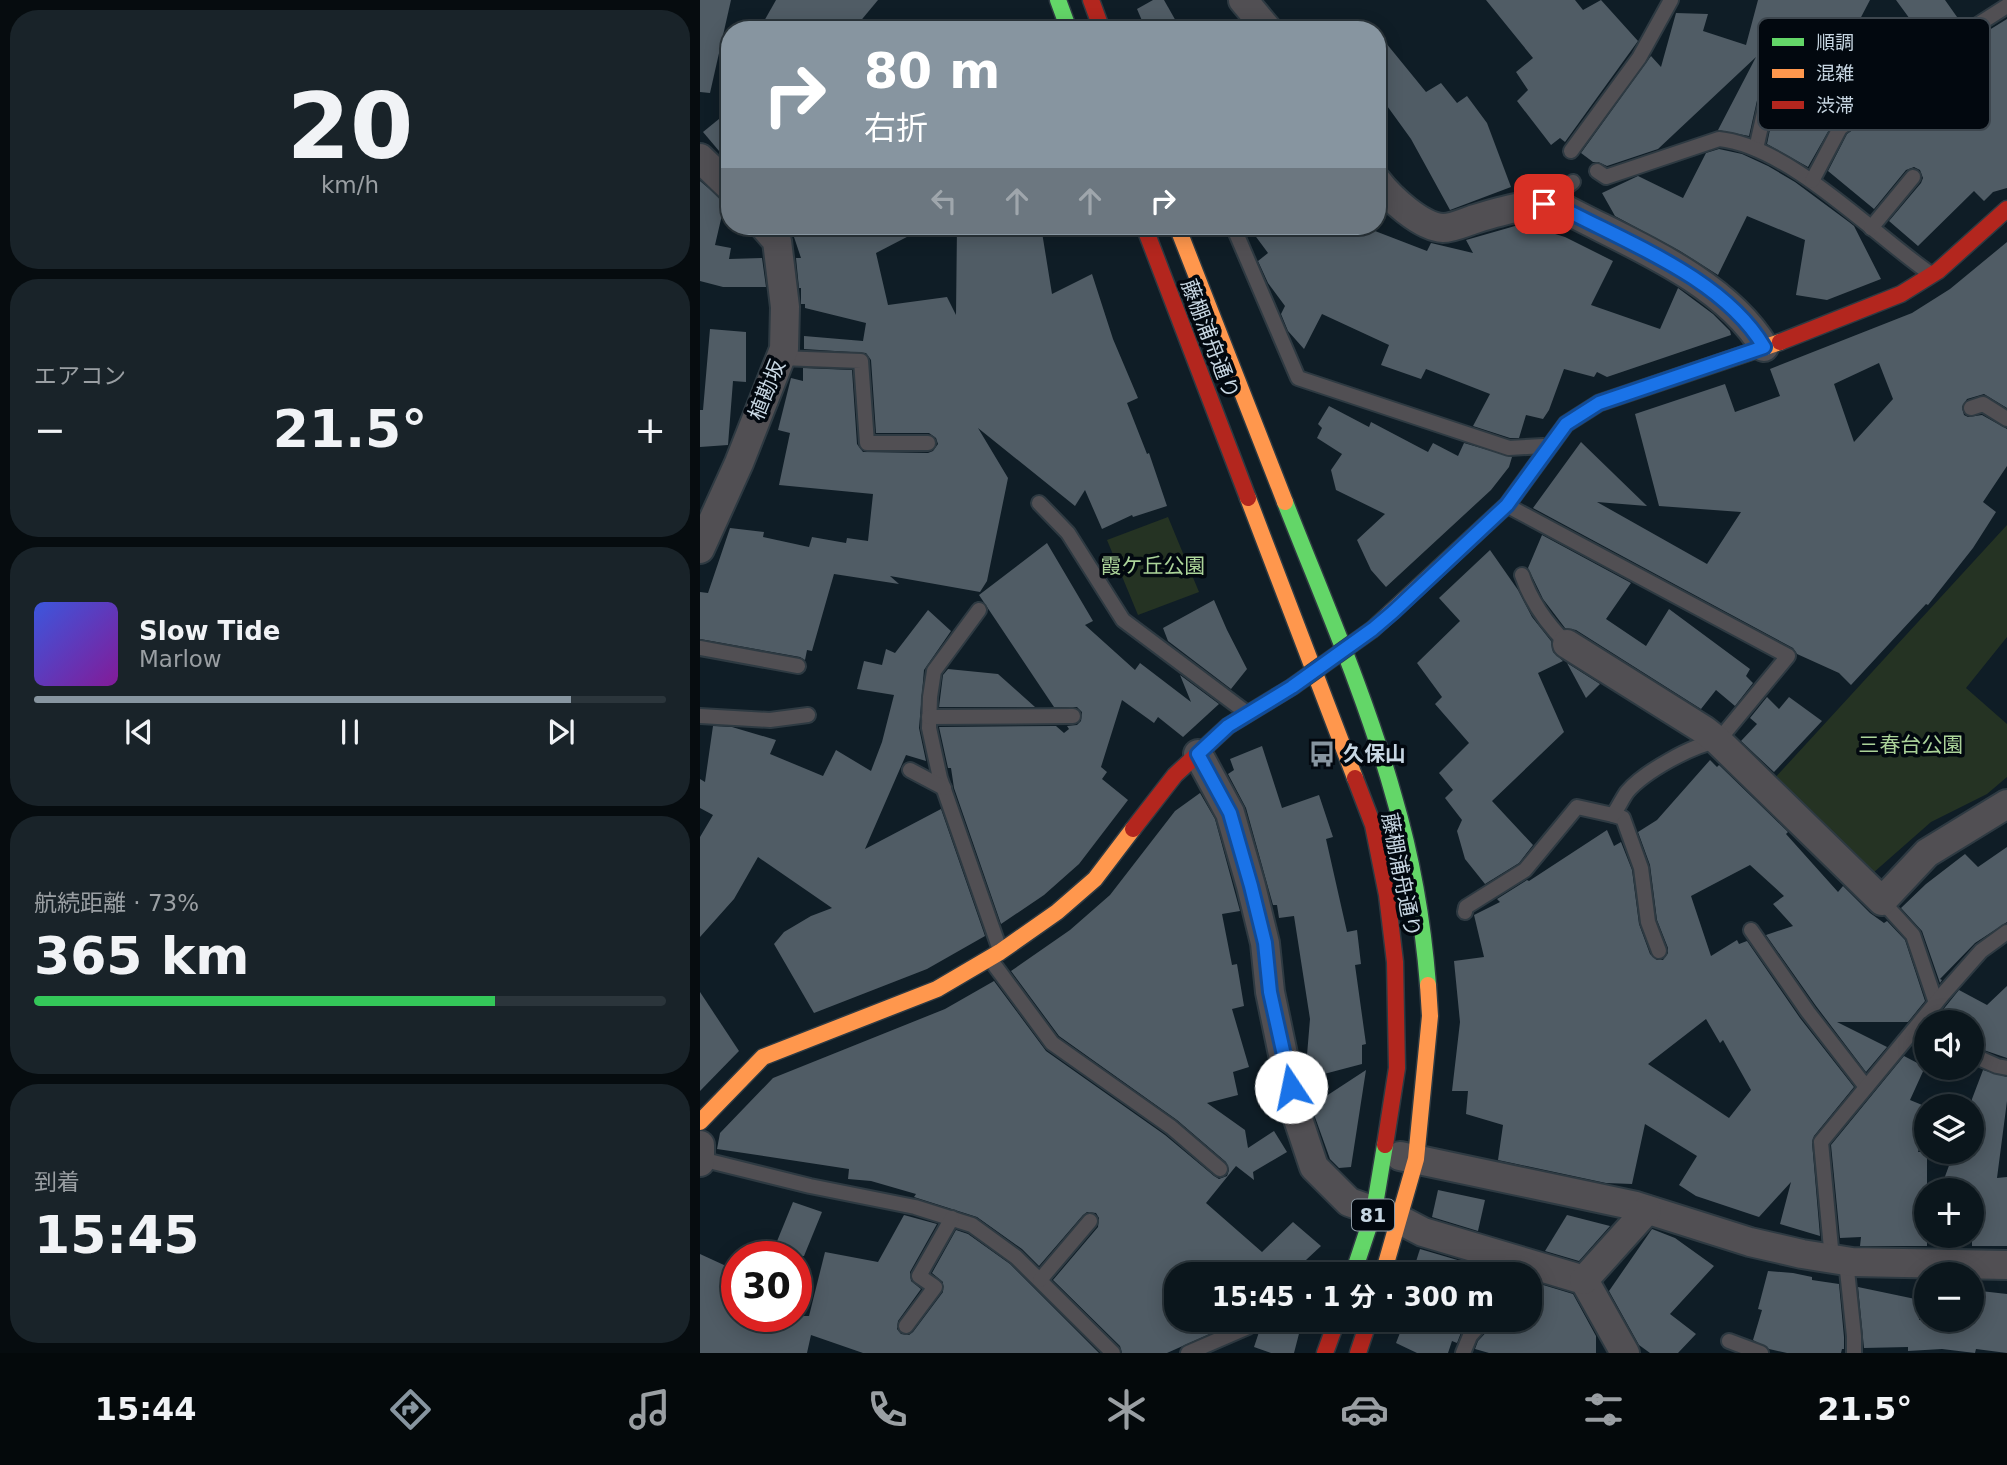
<!DOCTYPE html>
<html lang="ja">
<meta charset="utf-8">
<style>
:root{--surface:#0b161c;--page:#192329;--text:#f1f3f6;--muted:#9a9fa3;--line:#2b353b;--accent:#8795a0}
body{margin:0;font-family:"DejaVu Sans","Noto Sans JP",sans-serif;background:var(--page);color:var(--text);height:100vh;display:flex;flex-direction:column;font-size:26px;white-space:nowrap}
*{box-sizing:border-box;margin:0}
p{font-size:23px;color:var(--muted)}
.icon{flex:none;width:38px;height:38px;fill:none;stroke:currentColor;stroke-width:2;stroke-linecap:round;stroke-linejoin:round}
.map{position:relative;flex:1;overflow:hidden}
.panel{display:flex;flex-direction:column;gap:10px;padding:10px;background:#060c0f;width:700px}
.panel>*{flex:none}
.hud{position:absolute;left:21px;top:21px;width:665px;height:214px;border-radius:28px;box-shadow:0 4px 18px #0003,0 0 0 2px var(--line);background:#8795a0;color:#fff;overflow:hidden}
.controls{position:absolute;left:1214px;top:1010px;display:grid;gap:14px}
.controls a{display:grid;place-items:center;width:70px;height:70px;border-radius:50%;background:var(--surface);box-shadow:0 4px 18px #0003,0 0 0 2px var(--line);font-size:35px}
.speed{position:absolute;left:21px;top:1241px;display:flex;gap:14px;font-size:35px;font-weight:700;text-align:center}
.speed>*{display:grid;place-content:center;width:91px;height:91px;border-radius:50%;background:var(--surface);box-shadow:0 4px 18px #0003,0 0 0 2px var(--line);line-height:1}
.speed .limit{border:10px solid #d22;background:#fff;color:#111}
.pin{position:absolute;display:grid;place-items:center;width:60px;height:60px;color:#fff;margin:-30px;border-radius:14px;box-shadow:0 4px 10px #0006}
.me{position:absolute;width:77px;margin:-38px;rotate:349deg;stroke-linejoin:round;filter:drop-shadow(0 0 5px #0008)}
.turn{display:flex;align-items:center;gap:24px;height:147px;padding:0 28px;font-size:32px}
.turn .icon{width:91px;height:91px;stroke-width:2.5}
.turn b{display:block;font-size:49px;line-height:60px}
.lanes{display:flex;align-items:center;height:66px;padding:0 28px;background:#0003;justify-content:center;gap:35px;direction:ltr}
.lanes .off{opacity:.35}
.big{font-size:52px;font-weight:700;line-height:1.1}
.panel .widget{flex:1;display:flex;flex-direction:column;justify-content:center;gap:10px;min-width:0;padding:0 24px;border-radius:28px;background:var(--page)}
.panel .dial{align-items:center;gap:0}
.dial b{font-size:91px;line-height:1}
.song{display:flex;align-items:center;gap:21px}
.cover{width:84px;height:84px;border-radius:10px;background:linear-gradient(135deg,hsl(230 70% 55%),hsl(290 70% 35%))}
.played{height:7px;border-radius:4px;background:linear-gradient(90deg,var(--accent) 85%,var(--line) 85%)}
.keys{display:flex;justify-content:space-around;direction:ltr}
.heat{display:flex;justify-content:space-between;align-items:center;font-size:38px;direction:ltr}
.charge{height:10px;border-radius:5px;background:linear-gradient(90deg,#34c759 73%,var(--line) 0)}
.trip{position:absolute;left:464px;top:1262px;width:378px;height:70px;border-radius:28px;background:var(--surface);box-shadow:0 4px 18px #0003,0 0 0 2px var(--line);font-weight:700;line-height:70px;text-align:center}
.menu{display:flex;height:112px;justify-content:space-around;align-items:center;background:#04090b;color:var(--muted)}
.menu .icon{width:49px;height:49px}
.menu .active{color:var(--accent)}
.menu b{font-size:32px;color:var(--text)}
main{display:flex;flex:1;min-height:0}
.map>svg:first-child{display:block}
.green{fill:#253323}
.building{fill:#505c65;fill-rule:evenodd}
.lines{fill:none;stroke-linecap:round;stroke-linejoin:round}
.lane-casing{stroke:#2e3a42;stroke-width:18}
.street-casing{stroke:#2e3a42;stroke-width:32}
.fast-casing{stroke:#2e3a42;stroke-width:19}
.slow-casing{stroke:#2e3a42;stroke-width:19}
.jam-casing{stroke:#2e3a42;stroke-width:19}
.lane{stroke:#514f53;stroke-width:14}
.street{stroke:#514f53;stroke-width:28}
.fast{stroke:#63d668;stroke-width:16}
.slow{stroke:#ff974d;stroke-width:16}
.jam{stroke:#b3261e;stroke-width:16}
.jam-bridge-casing{stroke:#2e3a42;stroke-width:19;stroke-linecap:butt}
.jam-bridge{stroke:#b3261e;stroke-width:16}
.route-casing{stroke:#114b97;stroke-width:18}
.route{stroke:#1a73e8;stroke-width:12}
.labels{text-anchor:middle;dominant-baseline:central;stroke-width:7;stroke-linejoin:round;paint-order:stroke}
.shield{fill:#02080f;stroke:#8c98a3;stroke-width:2}
.shield-label{font-size:19px;font-weight:bold;fill:#c7d6e2}
.street-label{font-size:21px;fill:#c7d6e2;stroke:#02080f}
.park-label{font-size:21px;fill:#abd399;stroke:#02080f}
.poi-label{font-size:21px;font-weight:bold;fill:#c7d6e2;stroke:#02080f;text-anchor:start}
.key{fill:#02080f;stroke:#3d464e;stroke-width:2}
.key-label{font-size:19px;fill:#c7d6e2}
</style>
<main>
<section class="panel">
<div class="widget dial"><b>20</b><p>km/h</p></div>
<div class="widget"><p>エアコン</p>
<div class="heat"><a>−</a><b class="big">21.5°</b><a>+</a></div>
</div>
<div class="widget">
<div class="song"><i class="cover"></i><div><b>Slow Tide</b><p>Marlow</p></div></div>
<div class="played"></div>
<div class="keys"><svg class="icon" aria-label="previous" viewBox="0 0 24 24"><path d="M18 5L8 12l10 7zM5 5v14"/></svg><svg class="icon" aria-label="pause" viewBox="0 0 24 24"><path d="M8 5v14M16 5v14"/></svg><svg class="icon" aria-label="next" viewBox="0 0 24 24"><path d="M6 5l10 7-10 7zM19 5v14"/></svg></div>
</div>
<div class="widget"><p>航続距離 · 73%</p><b class="big">365 km</b><div class="charge"></div></div>
<div class="widget"><p>到着</p><b class="big">15:45</b></div>
</section>
<div class="map">
<svg width="1307" height="1353" viewBox="0 0 1307 1353">
<rect width="100%" height="100%" fill="#0f1d26"/>
<g class="green">
<path d="M468 517 499 592 438 615 407 540Z"/>
<path d="M1307 525V637L1266 688 1307 724V777L1287 794 1231 822 1173 873 1073 780Z"/>
</g>
<g class="building">
<path d="M0 0H31L10 93 0 92Z"/>
<path d="M76 0H178L153 30H59Z"/>
<path d="M453 0H464L481 30H446L437 9Z"/>
<path d="M786 0H875L883 10 901 0 938 41 865 142 860 138 851 145 817 101 828 90 816 72 833 58Z"/>
<path d="M1058 0H1170L1159 21 1154 48 1189 52 1218 30 1196 0H1245L1262 24 1223 55 1134 121 1108 167 1067 144 1078 91 1076 83 1072 81H1065L1060 87 1049 136 1018 130 1056 57 958 149 907 166 898 162H893L881 153 951 56 961 67 976 13 1008 14 1003 31 1046 45Z"/>
<path d="M1307 19V188L1293 192 1284 201 1274 191 1218 246 1189 221 1221 183 1223 178 1220 170 1214 167 1206 170 1174 209 1128 171 1147 134 1200 96 1225 129 1266 97 1243 64 1273 40Z"/>
<path d="M677 32 726 92 741 83 757 103 767 96 787 123 811 187 750 210 711 139 677 92Z"/>
<path d="M30 110V164L3 132Z"/>
<path d="M1019 149 1042 154 1068 166 1095 182 1149 222 1154 226 1181 279 1127 300 1096 295 1105 240 1047 216 1018 275 980 251 915 216 902 193 938 176 983 198 1006 153Z"/>
<path d="M0 181 25 202 15 245 31 248 29 259 62 258 66 287H23L0 281Z"/>
<path d="M822 224 865 237 913 261 891 305 960 329 978 288 1013 314 1030 331 1031 335 907 377 897 372 894 377 864 369 849 410 843 419 826 415 819 438H810L773 426 790 394 726 369 721 379 681 365 689 345 622 314 604 349 588 331 581 314 585 306 568 283 558 261 568 253 548 226H662L727 251 731 243 773 253 766 240Z"/>
<path d="M104 226H228L176 253 188 305 247 297 256 315 257 226H341L352 294 392 274 413 339 438 398 427 403 447 454 449 453 467 506 433 517 432 515 402 529 385 490 375 506 278 428 308 478 287 581 280 592 190 576 199 584 134 574 112 651 107 650 105 660 100 657 0 639V592L8 593 30 528 64 532 63 537 109 547 112 537 146 543 147 538 168 541 173 494 79 485 90 433 78 430 91 378 103 381V368L152 370 157 444 163 452 228 453 233 451 238 444 236 438 229 433H176L171 360 166 353 104 349V336L163 341 166 323 105 308V304H101V288H99L96 258H101L92 231Z"/>
<path d="M1307 242V408L1284 394 1267 399 1262 407 1264 415 1268 417 1282 415 1307 429V466L1283 502 1296 512 1273 548 1228 605 1226 604 1151 685 1139 673 1097 654 1093 648 833 508 881 442 947 506 897 502 1007 564 1041 512 959 506 935 414 1025 384 1035 412 1080 396 1070 369 1212 313 1250 289ZM1179 363 1193 399 1154 442 1134 384Z"/>
<path d="M10 329 46 332V382L33 381 28 445 0 447V410H3Z"/>
<path d="M629 406 669 427 671 422 728 452 733 443 758 456 764 443 812 457 809 467 791 490 686 587 671 570 657 540 685 514 636 490 631 470 642 454 617 438 622 428 618 424Z"/>
<path d="M842 535 931 583 906 619 946 646 969 609 1050 669 1046 676 1053 683 1035 706 1016 690 1001 709 876 630 865 628 843 599 828 568Z"/>
<path d="M347 543 393 621 385 625 435 670 440 663 491 702 480 675 519 704 483 737 458 717 454 723 422 700 401 767 407 772 402 779 428 800 379 864 344 895 301 924 254 788 251 768H248L239 727 356 726 364 733 369 729 367 726 377 725 381 721 382 712 377 707H354L279 595Z"/>
<path d="M790 550 818 590 832 617 851 641 853 652 863 661 838 673 864 732 792 801 833 845 819 863 785 884 765 859 757 831 762 820 745 798 753 790 739 773 769 743 735 704 742 697 717 663 760 621 739 598Z"/>
<path d="M514 600 527 630 547 669 531 689 468 641 463 628Z"/>
<path d="M228 610 251 631 224 670 219 728 226 761 206 755 165 849 241 809 285 936 227 969 114 1013 74 944 84 932 111 916 132 908 58 857 34 899 0 937V837L13 815 0 808V779L5 782 13 726 32 727 76 740 70 754 123 776 136 750 171 771 182 742 194 695 157 689 164 661 182 665 186 649 195 653Z"/>
<path d="M867 663 900 684 886 698Z"/>
<path d="M248 669 298 674 335 707H239L243 675Z"/>
<path d="M1067 697 1079 709 1089 697 1122 721 1074 772 1041 741 1057 724 1050 718Z"/>
<path d="M562 746 582 808 619 795 633 837 626 839 647 932 657 930 661 964 655 965 666 1044 662 1045V1064L605 1079 610 1019 594 916 579 918 577 905H573L546 808 528 774 534 770 530 759Z"/>
<path d="M1010 760 1017 767 1019 765 1088 832 1086 834 1138 892 1143 886 1170 913 1184 923 1187 921 1205 940 1225 1001 1208 1022H1137L1187 1047 1166 1072 1116 1006 1066 935 1093 926 1073 904 1084 896 1050 865 991 896 1011 956 1037 940 1039 944 1047 941 1100 1018 1154 1087 1114 1136 1112 1142 1120 1236 1080 1224 1091 1182 1059 1217 996 1196 979 1185 997 1156 945 1124 932 1184 906 1183 798 1160 803 1125 766 1114 768 1091H752L760 1022 754 961 784 957 774 915 800 902 797 899 827 880 829 881 907 830 914 846 921 842 932 870 939 924 950 954 957 960H963L968 953V948L957 920 950 865 938 832 957 820ZM1006 1019 1020 1043 1023 1040 1051 1090 1029 1118 948 1064Z"/>
<path d="M500 793 515 819 540 911 522 914 532 965 537 964 544 1006 532 1009 549 1067 533 1072 538 1095 507 1103 545 1130 548 1148 574 1131 587 1152 553 1172 554 1180 536 1166 506 1203 562 1252 593 1222 621 1246 591 1274H476V1310L467 1320H541L467 1353H422L420 1346 353 1280 398 1227 399 1218 396 1213 387 1212 383 1215 339 1266 322 1249 277 1217 214 1197 216 1194 171 1181 148 1179 149 1169 17 1149 20 1133 73 1078 245 1009 294 981 346 1051 465 1135 514 1176 519 1179 527 1176 529 1170 526 1162 477 1120 359 1036 311 971 370 930 410 895 475 811Z"/>
<path d="M1307 847V922L1275 943 1240 979 1242 980 1240 983 1222 931 1201 908 1226 884 1265 854 1278 867Z"/>
<path d="M1307 986V1058L1272 1046V1022H1233L1259 990 1287 1005Z"/>
<path d="M0 992 39 1051 0 1091Z"/>
<path d="M1204 1056 1225 1067 1210 1100 1227 1107V1120L1218 1152H1227V1246H1160L1161 1237 1140 1238 1131 1145Z"/>
<path d="M666 1070 651 1167 639 1168 630 1159 611 1106Z"/>
<path d="M1283 1070 1307 1077V1101L1297 1178 1307 1177V1246H1272V1190H1240L1254 1152H1272V1099Z"/>
<path d="M738 1190 785 1200 778 1231 732 1217Z"/>
<path d="M93 1202 122 1212 104 1256H71Z"/>
<path d="M204 1215 237 1224 210 1272 211 1281 221 1289 198 1321 197 1329 201 1334 209 1335 213 1332 243 1292V1282L232 1273 256 1230 268 1234 310 1264 399 1353H163L111 1335 107 1353H0V1254L37 1271V1316H109L125 1252 178 1262Z"/>
<path d="M867 1215 910 1226 879 1261 845 1251Z"/>
<path d="M952 1229 975 1238 1014 1266 970 1314 996 1334 978 1353H950L939 1345 909 1291Z"/>
<path d="M720 1249 771 1264 768 1274H712Z"/>
<path d="M1068 1271 1093 1273 1112 1277V1280L1139 1284 1144 1337V1349H1142L1141 1353H1087L1069 1349 1053 1340 1062 1310 1058 1309Z"/>
<path d="M830 1281 873 1294 896 1336V1353H789L775 1349 778 1341 792 1326 793 1320H830Z"/>
<path d="M1158 1287 1220 1300 1219 1320H1272V1290L1307 1294V1353L1276 1349 1275 1353 1242 1349 1208 1351V1347L1164 1348Z"/>
<path d="M569 1320H588L601 1326 594 1353H571L554 1347 559 1332 567 1325Z"/>
<path d="M701 1320H772L762 1330 757 1343 752 1341 748 1353H717L696 1343 703 1325H700Z"/>
</g>
<g class="lines">
<g class="lane-casing">
<g id="lane">
<path d="M1056 149 1069 90"/>
<path d="M871 151 939 58 971 0"/>
<path d="M897 171 906 177 1019 139C1088 146 1171 232 1228 272"/>
<path d="M1112 181 1140 128 1229 63 1268 31 1307 6"/>
<path d="M846 203 873 182"/>
<path d="M533 226 598 378 809 448 843 446"/>
<path d="M1171 228 1213 177"/>
<path d="M80 358 161 361 167 443H228"/>
<path d="M1271 408 1283 404 1307 419"/>
<path d="M339 503 368 533 423 620 547 713"/>
<path d="M822 575C831 602 847 624 867 644"/>
<path d="M279 610 234 671 230 697 229 728 240 778 300 950"/>
<path d="M0 648 98 666"/>
<path d="M0 716 70 720 108 715"/>
<path d="M229 717 373 716"/>
<path d="M210 770 244 788"/>
<path d="M913 815 923 818 941 868 948 922 959 951"/>
<path d="M1182 901 1213 935 1236 1003"/>
<path d="M765 912 766 907 825 870 877 807 913 815C918 808 922 799 927 792 944 772 992 745 1018 741L1088 656 808 506"/>
<path d="M1051 930 1108 1012 1166 1087"/>
<path d="M290 959 352 1043 471 1127 520 1169"/>
<path d="M1272 1055 1297 1066 1307 1068"/>
<path d="M1 1159 110 1186 215 1207 272 1225 316 1257 413 1353"/>
<path d="M1132 1259 1121 1142 1244 993 1281 951 1307 932"/>
<path d="M1146 1261 1154 1336V1353"/>
<path d="M340 1280 390 1221"/>
<path d="M206 1326 235 1287 219 1276 252 1218"/>
<path d="M1029 1341 1061 1353"/>
<path d="M488 1353 548 1327 559 1320"/>
<path d="M763 1353 770 1336 784 1320"/>
</g>
</g>
<g class="street-casing">
<g id="street">
<path d="M543 0 568 30"/>
<path d="M0 158 30 187"/>
<path d="M677 181C690 198 721 227 743 228 753 228 765 222 775 219 804 210 830 202 861 207 928 243 1023 279 1064 347"/>
<path d="M0 549 39 463 84 349 85 307 77 241 64 226"/>
<path d="M867 644 1004 730 1018 741 1182 901 1227 853 1307 804"/>
<path d="M498 754 530 813 551 886 565 943 570 992 594 1107 614 1167 649 1202 700 1220 723 1232 884 1280 925 1353"/>
<path d="M0 1145V1162"/>
<path d="M700 1156 936 1206 1050 1242 1102 1254 1152 1262 1307 1265"/>
<path d="M884 1280 947 1210"/>
</g>
</g>
<g class="fast-casing">
<g id="fast">
<path d="M358 0 369 30"/>
<path d="M585 502C623 599 666 696 694 797 712 858 723 922 728 985"/>
<path d="M653 1274 674 1211 685 1145"/>
</g>
</g>
<g class="slow-casing">
<g id="slow">
<path d="M477 226 585 502"/>
<path d="M548 498 655 778"/>
<path d="M673 629 807 505 866 424 899 403 1080 342"/>
<path d="M0 1122 63 1057 237 989 300 952 357 912 395 879 433 829"/>
<path d="M683 1274 716 1159 730 1016 728 985"/>
</g>
</g>
<g class="jam-casing">
<g id="jam">
<path d="M391 0 402 30"/>
<path d="M444 226 548 498"/>
<path d="M1080 342 1201 294 1238 271 1307 209"/>
<path d="M655 778 673 825 687 895 695 962 697 1068 685 1145"/>
<path d="M433 829 475 775 528 726 592 687"/>
<path d="M625 1353 637 1320"/>
<path d="M658 1353 669 1320"/>
</g>
</g>
<use href="#lane" class="lane"/>
<use href="#street" class="street"/>
<use href="#fast" class="fast"/>
<use href="#slow" class="slow"/>
<use href="#jam" class="jam"/>
<g class="jam-bridge-casing">
<path id="jam-bridge" d="M592 687 673 629"/>
</g>
<use href="#jam-bridge" class="jam-bridge"/>
</g>
<g class="lines">
<g class="route-casing">
<path id="route" d="M591 1087 570 992 565 943 551 886 530 813 498 754 528 726 592 687 673 629 693 612 807 505 866 424 899 403 1064 347C1024 279 928 243 860 207L844 204"/>
</g>
<use href="#route" class="route"/>
</g>
<defs>
<g id="bus-bare" transform="scale(2.1)"><path d="M-5-6H5V4H4V6H2V4H-2V6H-4V4H-5ZM-3.5-4V0h7V-4ZM-3.5 1.2v1.5H-2V1.2ZM2 1.2v1.5H3.5V1.2Z" fill="#8795a0" stroke="#02080f" stroke-width="2.5" paint-order="stroke"/></g>
</defs>
<g fill-rule="evenodd">
<use href="#bus-bare" x="622" y="754"/>
</g>
<g class="labels">
<rect class="shield" x="652" y="1199.5" width="42" height="31" rx="5"/>
<g class="shield-label">
<text x="673" y="1215">81</text>
</g>
<g class="street-label">
<text transform="translate(510 339) rotate(69)">藤棚浦舟通り</text>
<text transform="translate(67 390) rotate(-68)">植勘坂</text>
<text transform="translate(701 875) rotate(79)">藤棚浦舟通り</text>
</g>
<g class="park-label">
<text x="453" y="566">霞ケ丘公園</text>
<text x="1211" y="745">三春台公園</text>
</g>
<g class="poi-label">
<text x="643" y="754">久保山</text>
</g>
</g>
<rect x="1058" y="18" width="232" height="112" rx="10" class="key"/>
<rect x="1072" y="38" width="32" height="8" fill="#63d668"/>
<rect x="1072" y="69" width="32" height="9" fill="#ff974d"/>
<rect x="1072" y="101" width="32" height="8" fill="#b3261e"/>
<g class="key-label">
<text x="1116" y="49">順調</text>
<text x="1116" y="80">混雑</text>
<text x="1116" y="112">渋滞</text>
</g>
</svg>
<div class="controls">
<a><svg class="icon" aria-label="sound" viewBox="0 0 24 24"><path d="M4 9h4l5-4v14l-5-4H4zM17 9q2 3 0 6"/></svg></a>
<a><svg class="icon" aria-label="layers" viewBox="0 0 24 24"><path d="M12 4l9 5-9 5-9-5zM3 14l9 5 9-5"/></svg></a>
<a>+</a>
<a>−</a>
</div>
<div class="speed"><div class="limit">30</div></div>
<div class="pin" style="left:844px;top:204px;background:#d93025"><svg class="icon" aria-label="arrive" viewBox="0 0 24 24"><path d="M6 21V4h12l-3 4 3 4H6"/></svg></div>
<svg class="me" style="left:591px;top:1087px" viewBox="-20 -20 40 40"><circle r="19" fill="#fff"/><path d="M0-13L10 11 0 6-10 11z" fill="#1a73e8"/></svg>
<div class="trip">15:45 · 1 分 · 300 m</div>
<div class="hud">
<div class="turn"><svg class="icon" aria-label="right" viewBox="0 0 24 24"><path d="M7 20v-9h11M14 6l5 5-5 5"/></svg><div><b>80 m</b>右折</div></div>
<div class="lanes"><svg class="icon off" aria-label="left" viewBox="0 0 24 24"><path d="M17 20v-9H6M10 6l-5 5 5 5"/></svg><svg class="icon off" aria-label="ahead" viewBox="0 0 24 24"><path d="M12 20V5M6 11l6-6 6 6"/></svg><svg class="icon off" aria-label="ahead" viewBox="0 0 24 24"><path d="M12 20V5M6 11l6-6 6 6"/></svg><svg class="icon" aria-label="right" viewBox="0 0 24 24"><path d="M7 20v-9h11M14 6l5 5-5 5"/></svg></div>
</div>
</div>
</main>
<nav class="menu">
<b>15:44</b>
<svg class="icon active" aria-label="directions" viewBox="0 0 24 24"><path d="M12 3l9 9-9 9-9-9zM9 14v-3h6M13 9l2 2-2 2"/></svg>
<svg class="icon" aria-label="music" viewBox="0 0 24 24"><path d="M9 18V5l10-2v13"/><circle cx="6" cy="18" r="3"/><circle cx="16" cy="16" r="3"/></svg>
<svg class="icon" aria-label="phone" viewBox="0 0 24 24"><path d="M5 4h4l2 5-3 2q2 4 5 5l2-3 5 2v4C11 20 4 13 5 4z"/></svg>
<svg class="icon" aria-label="climate" viewBox="0 0 24 24"><path d="M12 3v18M4 7l16 10M4 17L20 7"/></svg>
<svg class="icon" aria-label="car" viewBox="0 0 24 24"><path d="M5 17H2v-5l4-1 3-4h7l3 4 3 1v5h-3M9 17h6M6 11h13"/><circle cx="7" cy="17" r="2"/><circle cx="17" cy="17" r="2"/></svg>
<svg class="icon" aria-label="filters" viewBox="0 0 24 24"><path d="M4 7h16M4 17h16"/><circle cx="9" cy="7" r="2"/><circle cx="15" cy="17" r="2"/></svg>
<b>21.5°</b>
</nav>
